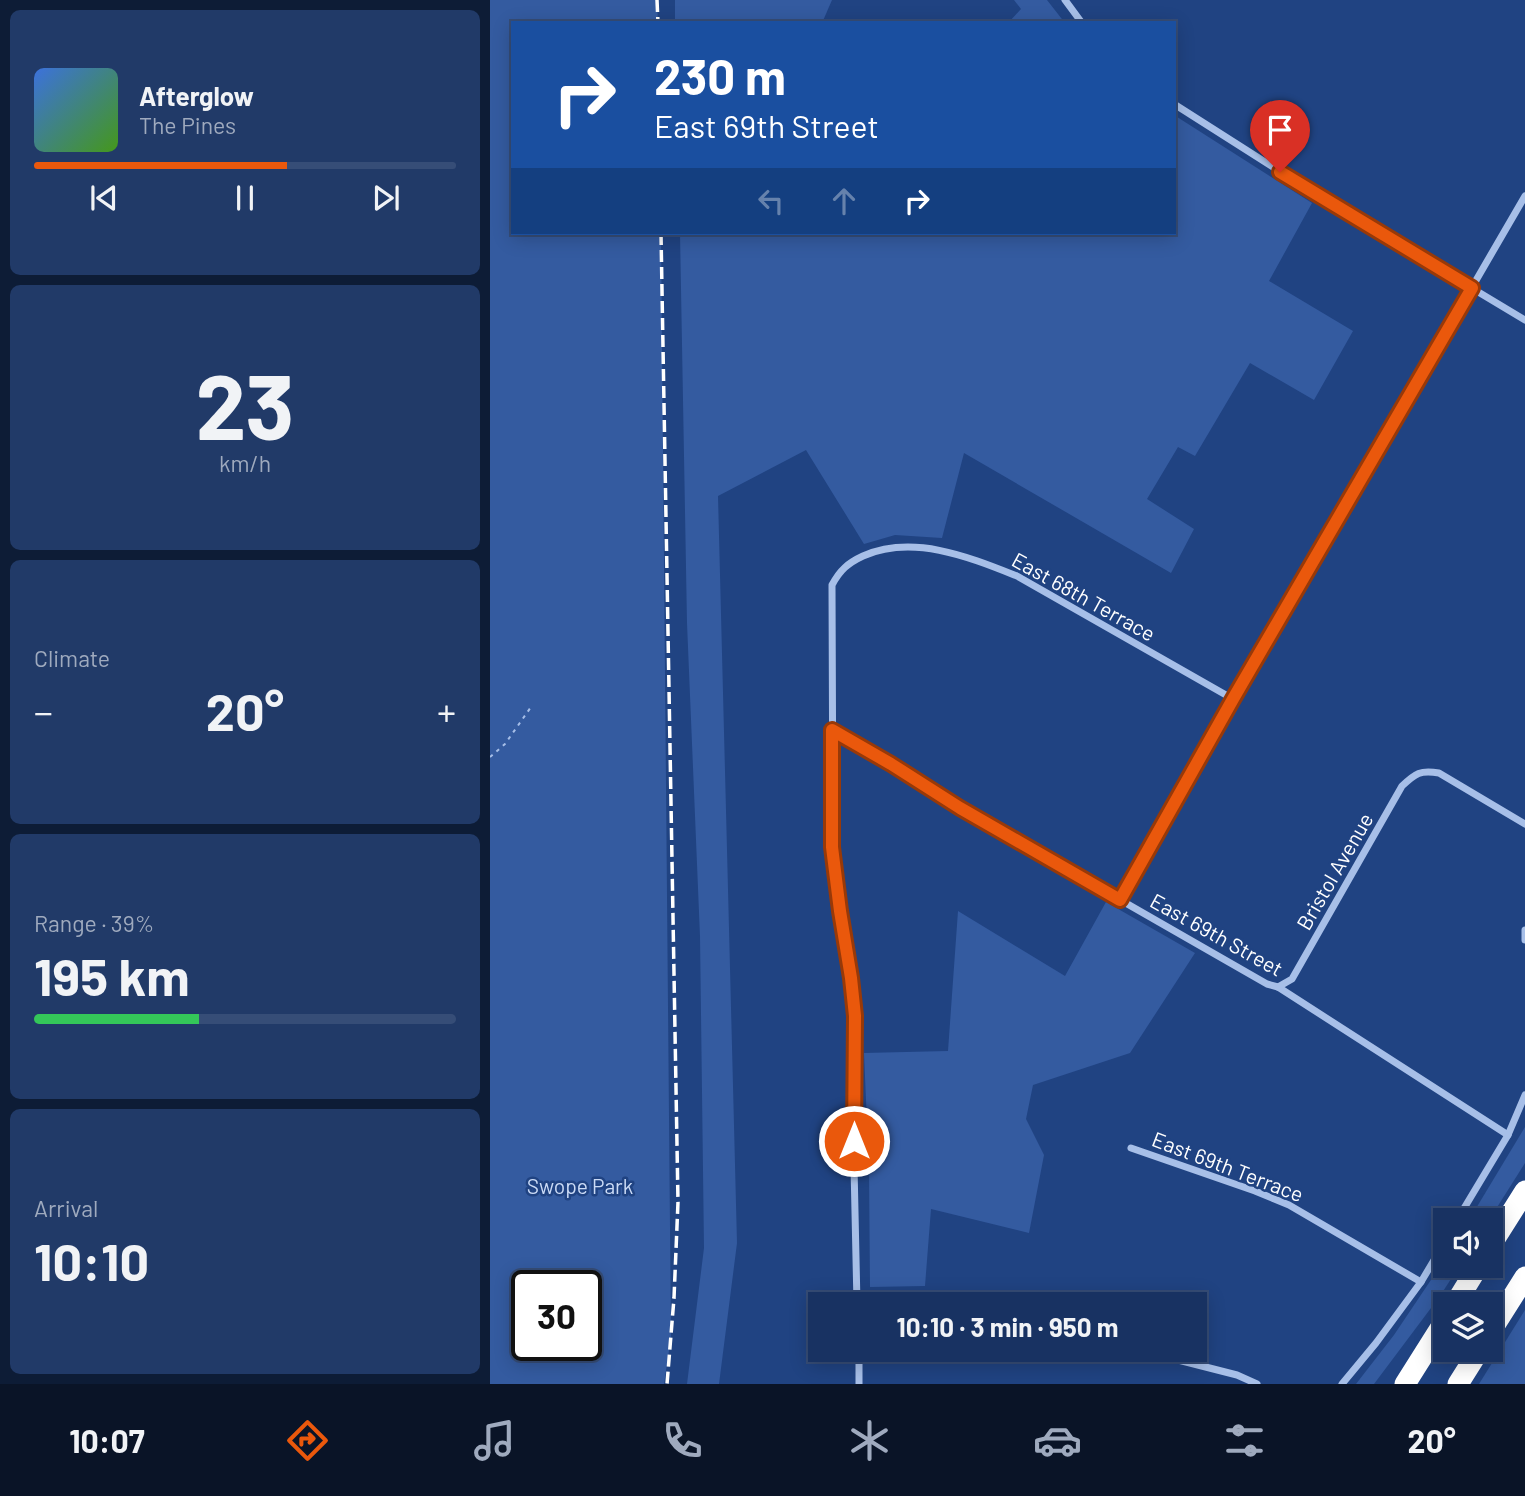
<!DOCTYPE html>
<meta charset="utf-8">
<style>
:root{--surface:#183262;--page:#213a68;--text:#f1f3f6;--muted:#9faabe;--line:#364d77;--accent:#ea580c}
body{margin:0;font-family:Barlow,sans-serif;background:var(--page);color:var(--text);height:100vh;display:flex;flex-direction:column;font-size:26px;white-space:nowrap}
*{box-sizing:border-box;margin:0}
p{font-size:23px;color:var(--muted)}
.icon{flex:none;width:38px;height:38px;fill:none;stroke:currentColor;stroke-width:2;stroke-linecap:round;stroke-linejoin:round}
.map{position:relative;flex:1;overflow:hidden}
.side{display:flex;flex-direction:column;gap:10px;padding:10px;background:#0d1c36;width:490px}
.side>*{flex:none}
.banner{position:absolute;left:21px;top:21px;width:665px;height:214px;border-radius:0px;box-shadow:0 4px 18px #0003,0 0 0 2px var(--line);background:#1a4fa0;color:#fff;overflow:hidden}
.buttons{position:absolute;left:943px;top:1208px;display:grid;gap:14px}
.buttons a{display:grid;place-items:center;width:70px;height:70px;border-radius:0px;background:var(--surface);box-shadow:0 4px 18px #0003,0 0 0 2px var(--line);font-size:35px}
.speed{position:absolute;left:21px;top:1270px;display:flex;gap:14px;font-size:35px;font-weight:700;text-align:center}
.speed>*{display:grid;place-content:center;width:91px;height:91px;border-radius:50%;background:var(--surface);box-shadow:0 4px 18px #0003,0 0 0 2px var(--line);line-height:1}
.speed .limit{border:4px solid #111;border-radius:10px;background:#fff;color:#111}
.pin{position:absolute;display:grid;place-items:center;width:60px;height:60px;color:#fff;margin:-72px -30px;border-radius:50% 50% 50% 0;rotate:-45deg;box-shadow:0 0 7px #0007}
.pin .icon{rotate:45deg}
.me{position:absolute;width:77px;margin:-38px;rotate:0deg;stroke-linejoin:round;filter:drop-shadow(0 0 5px #0008)}
.turn{display:flex;align-items:center;gap:24px;height:147px;padding:0 28px;font-size:32px}
.turn .icon{width:91px;height:91px;stroke-width:2.5}
.turn b{display:block;font-size:49px;line-height:60px}
.lanes{display:flex;align-items:center;height:66px;padding:0 28px;background:#0003;justify-content:center;gap:35px;direction:ltr}
.lanes .off{opacity:.35}
.big{font-size:52px;font-weight:700;line-height:1.1}
.side .widget{flex:1;display:flex;flex-direction:column;justify-content:center;gap:10px;min-width:0;padding:0 24px;border-radius:10px;background:var(--page)}
.side .dial{align-items:center;gap:0}
.dial b{font-size:91px;line-height:1}
.song{display:flex;align-items:center;gap:21px}
.cover{width:84px;height:84px;border-radius:10px;background:linear-gradient(135deg,hsl(220 70% 55%),hsl(100 70% 35%))}
.played{height:7px;border-radius:4px;background:linear-gradient(90deg,var(--accent) 60%,var(--line) 60%)}
.keys{display:flex;justify-content:space-around;direction:ltr}
.heat{display:flex;justify-content:space-between;align-items:center;font-size:38px;direction:ltr}
.charge{height:10px;border-radius:5px;background:linear-gradient(90deg,#34c759 39%,var(--line) 0)}
.trip{position:absolute;left:318px;top:1292px;width:399px;height:70px;border-radius:0px;background:var(--surface);box-shadow:0 4px 18px #0003,0 0 0 2px var(--line);font-weight:700;line-height:70px;text-align:center}
.dock{display:flex;height:112px;justify-content:space-around;align-items:center;background:#0a1427;color:var(--muted)}
.dock .icon{width:49px;height:49px}
.dock .active{color:var(--accent)}
.dock b{font-size:32px;color:var(--text)}
main{display:flex;flex:1;min-height:0}
.map>svg:first-child{display:block}
.green{fill:#345ba0;fill-rule:evenodd}
.lines{fill:none;stroke-linecap:round;stroke-linejoin:round}
.path{stroke:#a7bfe8;stroke-width:2;stroke-dasharray:3.5 5;stroke-linecap:butt}
.minor{stroke:#a7bfe8;stroke-width:7}
.motorway{stroke:#fff;stroke-width:21}
.rail{stroke:#fff;stroke-width:3.5;stroke-dasharray:12 5;stroke-linecap:butt}
.route-casing{stroke:#983908;stroke-width:18}
.route{stroke:#ea580c;stroke-width:12}
.labels{text-anchor:middle;dominant-baseline:central;stroke-width:5;stroke-linejoin:round;paint-order:stroke}
.street-label{font-size:21px;fill:#fff;stroke:#204382}
.park-label{font-size:21px;fill:#cbdbf6;stroke:#204382}
</style>
<main>
<section class="side">
<div class="widget">
<div class="song"><i class="cover"></i><div><b>Afterglow</b><p>The Pines</p></div></div>
<div class="played"></div>
<div class="keys"><svg class="icon" aria-label="previous" viewBox="0 0 24 24"><path d="M18 5L8 12l10 7zM5 5v14"/></svg><svg class="icon" aria-label="pause" viewBox="0 0 24 24"><path d="M8 5v14M16 5v14"/></svg><svg class="icon" aria-label="next" viewBox="0 0 24 24"><path d="M6 5l10 7-10 7zM19 5v14"/></svg></div>
</div>
<div class="widget dial"><b>23</b><p>km/h</p></div>
<div class="widget"><p>Climate</p>
<div class="heat"><a>−</a><b class="big">20°</b><a>+</a></div>
</div>
<div class="widget"><p>Range · 39%</p><b class="big">195 km</b><div class="charge"></div></div>
<div class="widget"><p>Arrival</p><b class="big">10:10</b></div>
</section>
<div class="map">
<svg width="1035" height="1384" viewBox="0 0 1035 1384">
<rect width="100%" height="100%" fill="#204382"/>
<g class="green">
<path d="M0 0H167L168 23H23V233H171L181 1337 174 1384H0ZM37 1286H96V1346H37Z"/>
<path d="M185 0H342L332 23H185Z"/>
<path d="M524 0H557L575 23H518L531 9Z"/>
<path d="M684 115 822 203 779 281 863 331 824 400 760 363 705 456 688 447 657 499 704 529 681 573 474 453 452 538 405 535 374 544 316 450 228 496 247 1243 229 1384H197L214 1248 210 936 197 623 190 233H684Z"/>
<path d="M616 902 705 953 640 1053 543 1085 536 1119 554 1155 539 1233 441 1209 435 1286 380 1287 379 1170 374 1053 458 1051 468 911 575 976Z"/>
<path d="M1035 1127V1163L999 1220H979Z"/>
<path d="M955 1259 956 1265H970L950 1296 884 1384H866L904 1335Z"/>
<path d="M1035 1310V1384H989Z"/>
</g>
<g class="lines">
<path class="path" d="M0 757 15 744 41 707"/>
<g class="minor">
<path d="M575 0 592 23"/>
<path d="M684 104 830 197 1035 320"/>
<path d="M342 731 401 764 470 808 777 984 788 987 1018 1135"/>
<path d="M630 900 743 699 1035 196"/>
<path d="M1035 930V940"/>
<path d="M788 987 802 979 912 786C926 773 930 770 949 773L1035 824"/>
<path d="M641 1148 765 1191 799 1205 931 1282"/>
<path d="M967 1220 1018 1135 1035 1095"/>
<path d="M367 1301 412 1297 463 1304"/>
<path d="M367 1304 364 1166V1016L361 978 350 911 343 847 342 585C350 570 358 563 373 556 423 534 479 557 527 576L743 699"/>
<path d="M369 1349V1384"/>
<path d="M645 1349 747 1375 767 1384"/>
<path d="M852 1384 886 1343 931 1282 956 1240"/>
</g>
<g class="motorway">
<path d="M1001 1245 1035 1191"/>
<path d="M965 1304 989 1265"/>
<path d="M1001 1331 1035 1277"/>
<path d="M915 1384 956 1319"/>
<path d="M968 1384 990 1349"/>
</g>
<g class="rail">
<path d="M167 0 168 23"/>
<path d="M171 233 188 1202 184 1298 177 1384"/>
</g>
</g>
<g class="lines">
<g class="route-casing">
<path id="route" d="M364 1141 365 1016 361 978 350 911 342 847V730L401 764 470 808 630 900 743 699 982 288 790 172"/>
</g>
<use href="#route" class="route"/>
</g>
<g class="labels">
<g class="street-label">
<text transform="translate(594 596) rotate(29)">East 68th Terrace</text>
<text transform="translate(844 871) rotate(-60)">Bristol Avenue</text>
<text transform="translate(727 934) rotate(29)">East 69th Street</text>
<text transform="translate(738 1166) rotate(21)">East 69th Terrace</text>
</g>
<g class="park-label">
<text x="90" y="1185">Swope Park</text>
</g>
</g>
</svg>
<div class="buttons">
<a><svg class="icon" aria-label="sound" viewBox="0 0 24 24"><path d="M4 9h4l5-4v14l-5-4H4zM17 9q2 3 0 6"/></svg></a>
<a><svg class="icon" aria-label="layers" viewBox="0 0 24 24"><path d="M12 4l9 5-9 5-9-5zM3 14l9 5 9-5"/></svg></a>
</div>
<div class="speed"><div class="limit">30</div></div>
<div class="pin" style="left:790px;top:172px;background:#d93025"><svg class="icon" aria-label="arrive" viewBox="0 0 24 24"><path d="M6 21V4h12l-3 4 3 4H6"/></svg></div>
<svg class="me" style="left:364px;top:1141px" viewBox="-20 -20 40 40"><circle r="17" fill="#ea580c" stroke="#fff" stroke-width="3"/><path d="M0-11L8 9 0 5-8 9z" fill="#fff"/></svg>
<div class="trip">10:10 · 3 min · 950 m</div>
<div class="banner">
<div class="turn"><svg class="icon" aria-label="right" viewBox="0 0 24 24"><path d="M7 20v-9h11M14 6l5 5-5 5"/></svg><div><b>230 m</b>East 69th Street</div></div>
<div class="lanes"><svg class="icon off" aria-label="left" viewBox="0 0 24 24"><path d="M17 20v-9H6M10 6l-5 5 5 5"/></svg><svg class="icon off" aria-label="ahead" viewBox="0 0 24 24"><path d="M12 20V5M6 11l6-6 6 6"/></svg><svg class="icon" aria-label="right" viewBox="0 0 24 24"><path d="M7 20v-9h11M14 6l5 5-5 5"/></svg></div>
</div>
</div>
</main>
<nav class="dock">
<b>10:07</b>
<svg class="icon active" aria-label="directions" viewBox="0 0 24 24"><path d="M12 3l9 9-9 9-9-9zM9 14v-3h6M13 9l2 2-2 2"/></svg>
<svg class="icon" aria-label="music" viewBox="0 0 24 24"><path d="M9 18V5l10-2v13"/><circle cx="6" cy="18" r="3"/><circle cx="16" cy="16" r="3"/></svg>
<svg class="icon" aria-label="phone" viewBox="0 0 24 24"><path d="M5 4h4l2 5-3 2q2 4 5 5l2-3 5 2v4C11 20 4 13 5 4z"/></svg>
<svg class="icon" aria-label="climate" viewBox="0 0 24 24"><path d="M12 3v18M4 7l16 10M4 17L20 7"/></svg>
<svg class="icon" aria-label="car" viewBox="0 0 24 24"><path d="M5 17H2v-5l4-1 3-4h7l3 4 3 1v5h-3M9 17h6M6 11h13"/><circle cx="7" cy="17" r="2"/><circle cx="17" cy="17" r="2"/></svg>
<svg class="icon" aria-label="filters" viewBox="0 0 24 24"><path d="M4 7h16M4 17h16"/><circle cx="9" cy="7" r="2"/><circle cx="15" cy="17" r="2"/></svg>
<b>20°</b>
</nav>
